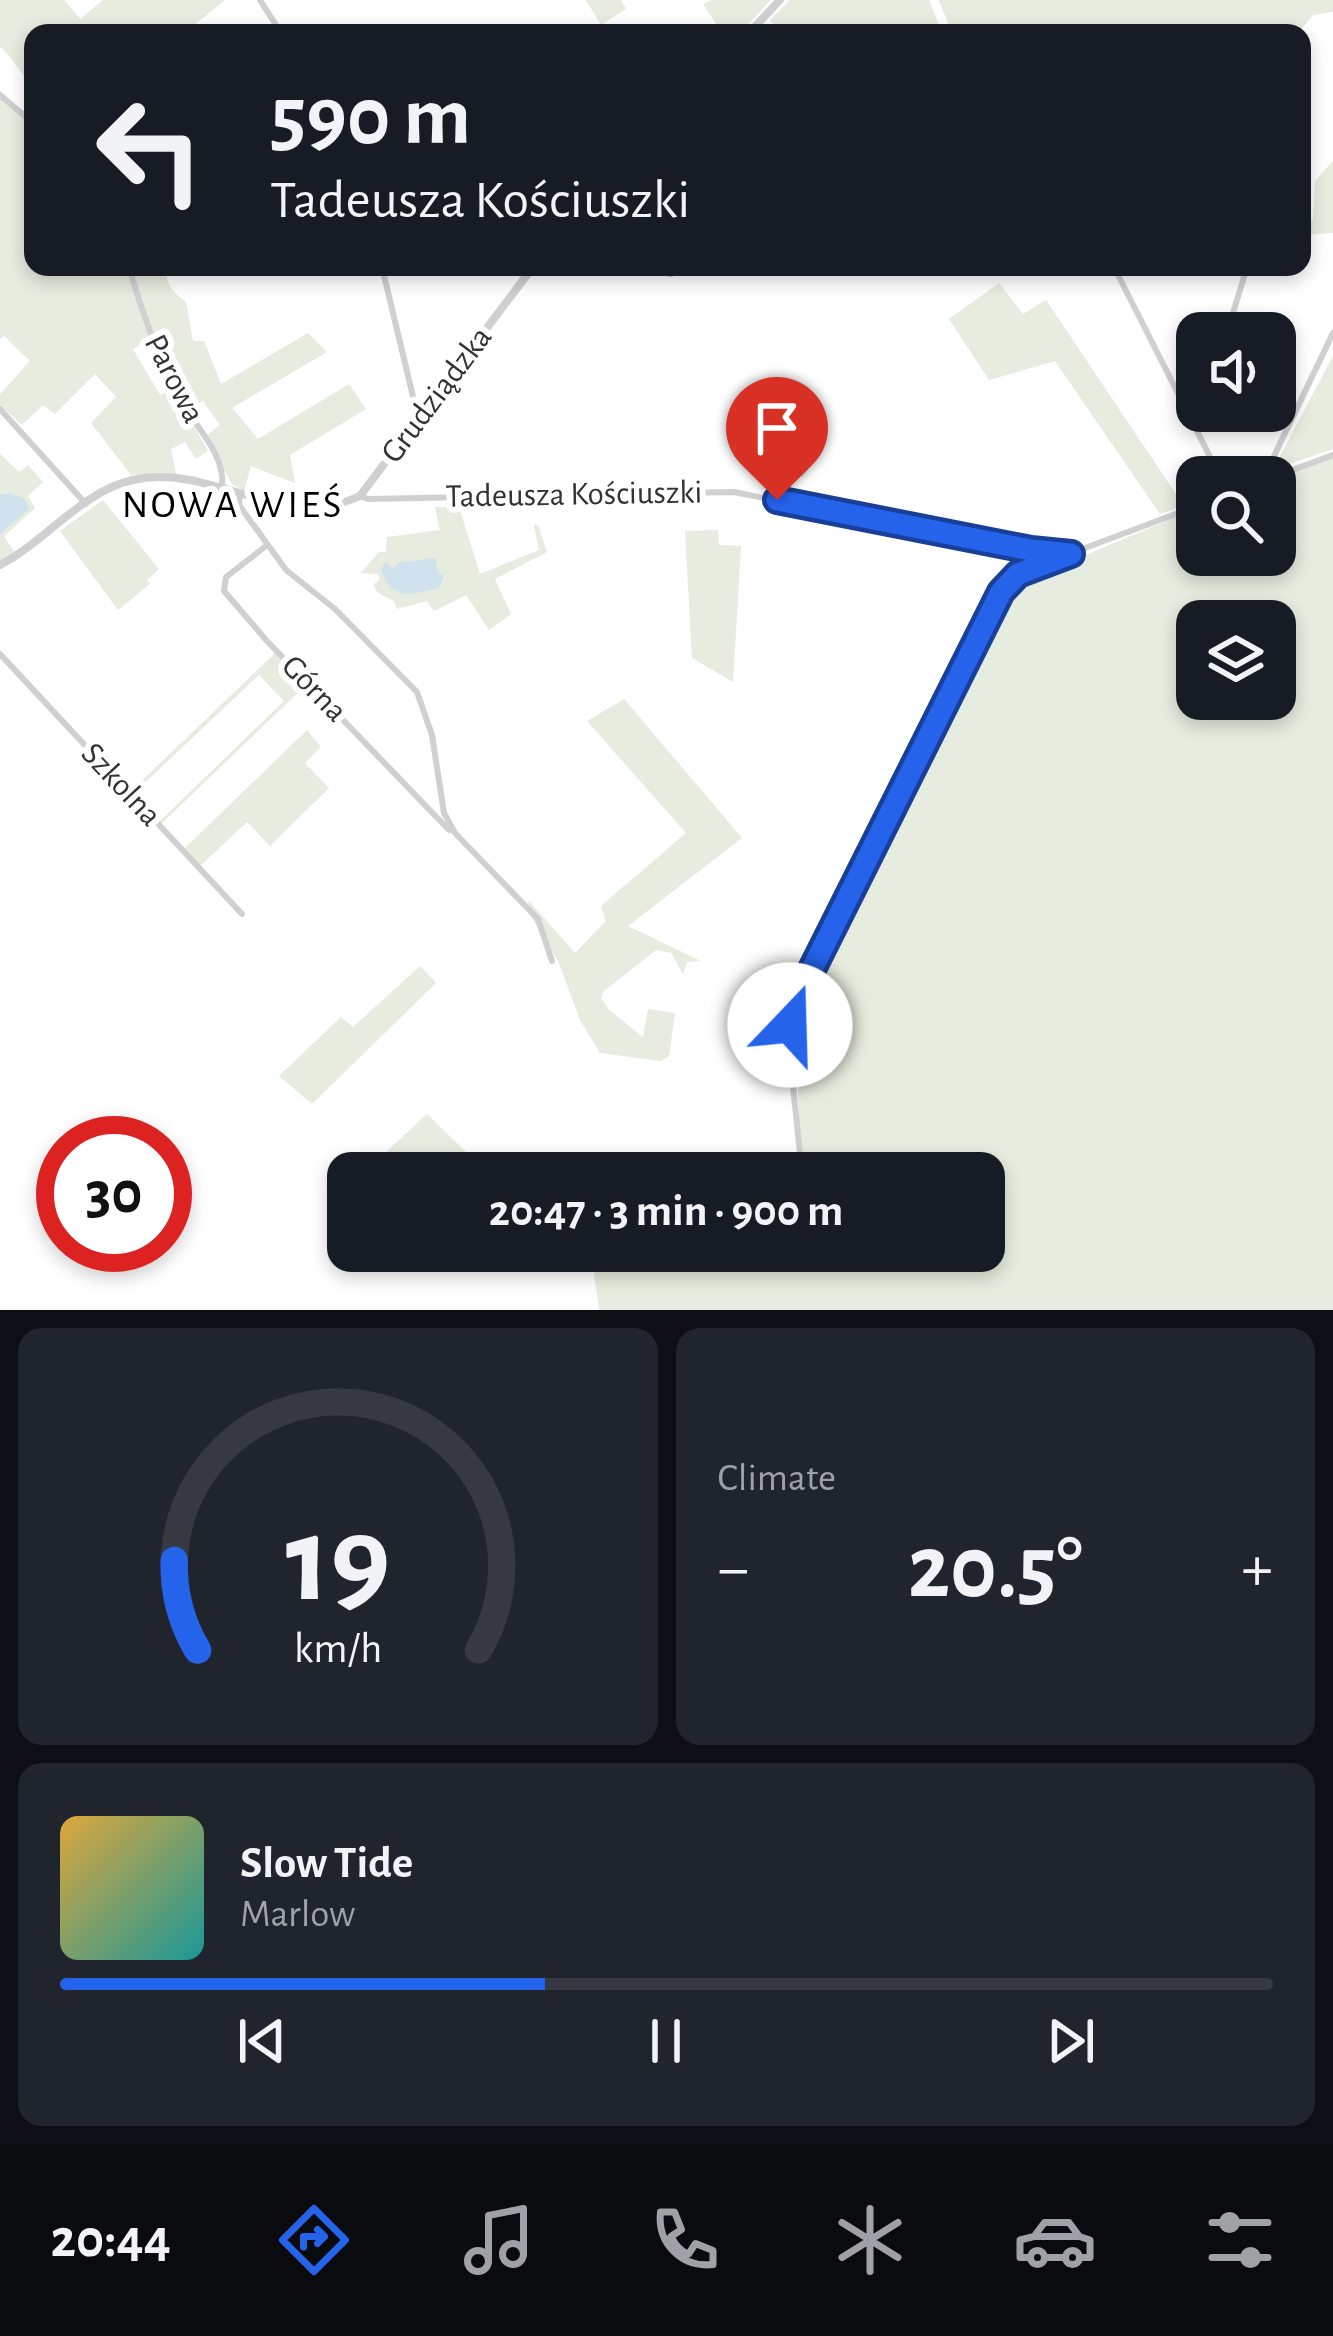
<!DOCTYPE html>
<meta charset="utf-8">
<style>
:root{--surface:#171b24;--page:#20242c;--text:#f1f3f6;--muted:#9ea1a6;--line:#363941;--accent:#2563eb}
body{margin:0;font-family:"Alegreya Sans",sans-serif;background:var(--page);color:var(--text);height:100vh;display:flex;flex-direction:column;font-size:45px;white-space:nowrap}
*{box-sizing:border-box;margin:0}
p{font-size:39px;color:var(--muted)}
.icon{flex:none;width:66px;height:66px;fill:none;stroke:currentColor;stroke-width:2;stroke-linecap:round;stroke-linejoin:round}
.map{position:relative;height:1310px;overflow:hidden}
.side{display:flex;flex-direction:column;gap:18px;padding:18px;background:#0d0f14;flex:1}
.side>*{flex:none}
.banner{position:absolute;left:24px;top:24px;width:1287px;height:252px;border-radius:24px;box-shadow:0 6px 18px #0003;background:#171b24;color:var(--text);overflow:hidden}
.fabs{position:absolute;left:1176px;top:312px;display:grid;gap:24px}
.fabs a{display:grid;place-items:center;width:120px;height:120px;border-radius:24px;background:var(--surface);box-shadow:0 6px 18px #0003;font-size:60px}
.speed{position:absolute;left:36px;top:1116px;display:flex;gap:24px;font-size:60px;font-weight:700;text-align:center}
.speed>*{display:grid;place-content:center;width:156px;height:156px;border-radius:50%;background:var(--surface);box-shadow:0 6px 18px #0003;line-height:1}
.speed .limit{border:18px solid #d22;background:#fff;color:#111}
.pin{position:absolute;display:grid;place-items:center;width:102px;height:102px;color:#fff;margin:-123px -51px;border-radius:50% 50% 50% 0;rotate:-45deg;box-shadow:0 0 12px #0007}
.pin .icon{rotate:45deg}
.me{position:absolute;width:132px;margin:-66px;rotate:21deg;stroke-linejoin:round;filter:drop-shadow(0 0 9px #0008)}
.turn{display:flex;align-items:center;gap:42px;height:252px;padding:0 48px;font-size:54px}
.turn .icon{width:156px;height:156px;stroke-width:2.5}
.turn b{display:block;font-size:84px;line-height:102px}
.big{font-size:90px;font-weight:700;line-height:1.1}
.side .widget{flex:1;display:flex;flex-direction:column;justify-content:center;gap:18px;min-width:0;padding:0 42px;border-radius:24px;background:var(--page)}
.side .dial{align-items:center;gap:0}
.dial svg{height:312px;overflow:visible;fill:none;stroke:var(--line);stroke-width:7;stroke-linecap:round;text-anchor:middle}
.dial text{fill:var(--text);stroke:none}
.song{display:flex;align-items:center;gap:36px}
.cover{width:144px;height:144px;border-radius:18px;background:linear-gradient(135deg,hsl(40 70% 55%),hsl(180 70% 35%))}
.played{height:12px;border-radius:6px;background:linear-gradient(90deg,var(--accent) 40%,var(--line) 40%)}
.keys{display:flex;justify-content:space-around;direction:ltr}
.heat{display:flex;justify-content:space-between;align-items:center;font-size:66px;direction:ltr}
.side .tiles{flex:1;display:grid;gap:18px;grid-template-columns:1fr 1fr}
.widget:last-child{grid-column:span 2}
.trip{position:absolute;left:327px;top:1152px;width:678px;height:120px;border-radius:24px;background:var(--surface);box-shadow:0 6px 18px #0003;font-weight:700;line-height:120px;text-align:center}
.tabs{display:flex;height:192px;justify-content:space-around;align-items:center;background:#090b0e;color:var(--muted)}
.tabs .icon{width:84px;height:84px}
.tabs .active{color:var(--accent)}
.tabs b{font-size:54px;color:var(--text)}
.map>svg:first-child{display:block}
.green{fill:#e6ecdf;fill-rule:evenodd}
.water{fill:#cfe2ee}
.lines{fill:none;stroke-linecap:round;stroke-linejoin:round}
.minor{stroke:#d0d0d0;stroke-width:6}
.tertiary{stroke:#d0d0d0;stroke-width:8}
.route-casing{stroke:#184099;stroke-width:30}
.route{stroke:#2563eb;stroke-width:21}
.labels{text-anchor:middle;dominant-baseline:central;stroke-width:12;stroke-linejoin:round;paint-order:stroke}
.street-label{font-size:33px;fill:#333;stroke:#fff}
.quarter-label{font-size:39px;letter-spacing:3px;fill:#000;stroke:#fff}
</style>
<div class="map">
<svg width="1333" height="1310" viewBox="0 0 1333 1310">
<rect width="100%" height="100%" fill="#fff"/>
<g class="green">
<path d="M0 0H64L80 19 103 0H225L184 33H33V85C19 72 14 59 0 47Z"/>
<path d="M586 0H621L626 9 601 25Z"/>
<path d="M711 0H771L740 33H722L703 4Z"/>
<path d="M790 0H929L942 33H779L770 20Z"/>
<path d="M939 0H1333V12L1313 15 1298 33H952Z"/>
<path d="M0 91 33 119 30 146 33 267H166C165 284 173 292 186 302L193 341H204L221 384 308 333 327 352 232 408 258 439 349 384 366 409 290 455 295 483 251 466 244 491 232 484 206 436 220 425 203 401 185 411 208 451 196 459 185 442 171 449 176 474 131 475 91 423 116 397 95 374 55 414 43 405 22 425 0 405V394L30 361 4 336 0 339ZM151 339 172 390 160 395 133 349Z"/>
<path d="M1333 161V233L1305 235 1304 219 1313 220 1315 181Z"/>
<path d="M999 283 1023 314 1046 300 1184 506 1160 514 1055 361 989 380 949 319Z"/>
<path d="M1333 356V449L1286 465 1279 458Z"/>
<path d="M0 454 19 472 28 465 43 482 28 496 35 508 4 536 15 553 0 561Z"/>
<path d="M1333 457V1310H599L591 1251H634L679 1265 709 1251H984V1173H801L795 1011 1008 588 1197 508V555H1275V477ZM1197 621H1275V699H1197Z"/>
<path d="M103 500 159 569 147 580 150 584 118 610 60 531Z"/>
<path d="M435 507H459L480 574 539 550 534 525H538L547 552 495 579 511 614 489 630 466 595 434 611 427 601 397 609 394 601 378 593 373 585 380 579 378 574 361 573 379 552H386L387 537 440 530Z"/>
<path d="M718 530 719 545 741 546 733 682 692 658 685 531Z"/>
<path d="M275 653 306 685 160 825 130 792ZM259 675 284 701 161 820 135 792Z"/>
<path d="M624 699 742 838 628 926 701 961 687 962 683 974 671 953 656 950 604 991 601 998 609 1010 643 1037 648 1009 675 1013 669 1056 661 1061 600 1053 580 1020 559 963 527 910 529 901 575 953 606 921 601 906 686 833 587 721Z"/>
<path d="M307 730 321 747 305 763 329 788 270 846 247 822 199 867 183 850Z"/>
<path d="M420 966 436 983 312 1104 279 1076 341 1017 353 1027Z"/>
<path d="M427 1114 469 1155 449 1173H378L371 1166Z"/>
</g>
<g class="water">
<path d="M804 441 818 447V457L803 476 789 480 780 471 778 457Z"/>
<path d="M9 493 25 499 29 509 0 534V495Z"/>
<path d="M435 558 438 572 444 576 439 588C412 595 390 601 381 569L386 561 392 569 400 562Z"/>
</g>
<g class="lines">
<g class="minor">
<path d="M260 0 281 33"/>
<path d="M0 95 33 123"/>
<path d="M129 267C141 310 157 353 177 394 192 424 226 452 222 487"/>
<path d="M382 267 416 409 422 415"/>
<path d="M655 267 659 272 671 274"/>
<path d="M1114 267 1196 429"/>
<path d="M1227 333 1247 267"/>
<path d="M0 409 86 504"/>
<path d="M1204 411 1196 429 1220 477"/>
<path d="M1264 477 1333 333"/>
<path d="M1273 477 1333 455"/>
<path d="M240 495 239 505 286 570 335 609 417 692 432 735 444 813 455 833 538 919 552 961"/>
<path d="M360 496 368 499 734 492 1031 551 1064 553"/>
<path d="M266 546 226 577 224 591 267 641 449 830"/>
<path d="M0 654 242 914"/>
<path d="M802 1173 789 1048 792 1009 1001 592 1007 583 1032 568 1197 506"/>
</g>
<g class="tertiary">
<path d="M749 33 780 0"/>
<path d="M0 565C45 542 82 491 133 480 212 462 281 533 360 496L533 267"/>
</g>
</g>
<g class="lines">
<g class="route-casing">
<path id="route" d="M777 500 1031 550 1071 554 1018 574 1001 592 792 1009 790 1025"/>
</g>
<use href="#route" class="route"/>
</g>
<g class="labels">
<g class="street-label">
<text transform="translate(174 379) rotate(63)">Parowa</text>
<text transform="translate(437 395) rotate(-53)">Grudziądzka</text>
<text transform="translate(574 495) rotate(-1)">Tadeusza Kościuszki</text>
<text transform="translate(314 689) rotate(46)">Górna</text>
<text transform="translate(121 785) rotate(47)">Szkolna</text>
</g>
<g class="quarter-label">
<text x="233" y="505">NOWA WIEŚ</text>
</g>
</g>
</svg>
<div class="fabs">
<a><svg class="icon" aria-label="sound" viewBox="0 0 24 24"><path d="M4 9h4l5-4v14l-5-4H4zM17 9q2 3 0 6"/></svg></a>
<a><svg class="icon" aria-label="search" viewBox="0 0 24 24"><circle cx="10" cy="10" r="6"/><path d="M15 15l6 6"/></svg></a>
<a><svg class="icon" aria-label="layers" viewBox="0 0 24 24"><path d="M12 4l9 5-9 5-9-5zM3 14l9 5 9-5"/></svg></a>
</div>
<div class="speed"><div class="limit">30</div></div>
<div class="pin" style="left:777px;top:500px;background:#d93025"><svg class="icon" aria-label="arrive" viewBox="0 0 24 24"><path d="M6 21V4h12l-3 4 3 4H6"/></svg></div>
<svg class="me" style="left:790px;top:1025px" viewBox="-20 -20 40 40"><circle r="19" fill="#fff"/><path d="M0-13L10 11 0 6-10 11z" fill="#2563eb"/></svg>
<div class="trip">20:47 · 3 min · 900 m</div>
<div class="banner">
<div class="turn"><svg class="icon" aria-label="left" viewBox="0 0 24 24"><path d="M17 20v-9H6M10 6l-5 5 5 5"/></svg><div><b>590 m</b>Tadeusza Kościuszki</div></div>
</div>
</div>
<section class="side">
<div class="tiles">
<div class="widget dial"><svg viewBox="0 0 100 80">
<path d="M14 69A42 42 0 1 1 86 69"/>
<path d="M14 69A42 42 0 0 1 8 46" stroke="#2563eb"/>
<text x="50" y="56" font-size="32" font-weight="700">19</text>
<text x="50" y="72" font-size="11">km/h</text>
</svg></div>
<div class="widget"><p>Climate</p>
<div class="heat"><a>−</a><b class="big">20.5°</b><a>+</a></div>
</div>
<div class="widget">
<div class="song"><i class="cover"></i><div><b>Slow Tide</b><p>Marlow</p></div></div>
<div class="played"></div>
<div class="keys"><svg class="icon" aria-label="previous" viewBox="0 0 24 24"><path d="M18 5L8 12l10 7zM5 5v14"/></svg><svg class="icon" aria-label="pause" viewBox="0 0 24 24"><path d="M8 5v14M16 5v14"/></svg><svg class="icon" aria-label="next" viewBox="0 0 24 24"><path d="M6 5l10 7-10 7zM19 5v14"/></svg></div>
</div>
</div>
</section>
<nav class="tabs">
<b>20:44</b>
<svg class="icon active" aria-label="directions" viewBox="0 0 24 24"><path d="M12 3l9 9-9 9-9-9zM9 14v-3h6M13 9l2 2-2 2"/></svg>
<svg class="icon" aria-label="music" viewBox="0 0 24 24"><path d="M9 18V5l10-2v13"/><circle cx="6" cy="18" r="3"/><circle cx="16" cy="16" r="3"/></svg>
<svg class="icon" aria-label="phone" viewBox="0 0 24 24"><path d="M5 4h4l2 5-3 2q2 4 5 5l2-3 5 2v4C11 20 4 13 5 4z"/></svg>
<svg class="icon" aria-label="climate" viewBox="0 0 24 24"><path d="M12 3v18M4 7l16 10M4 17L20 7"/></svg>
<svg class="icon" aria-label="car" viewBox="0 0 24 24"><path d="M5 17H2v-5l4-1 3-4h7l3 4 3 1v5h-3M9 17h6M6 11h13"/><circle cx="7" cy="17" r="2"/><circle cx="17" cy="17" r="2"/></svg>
<svg class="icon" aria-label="filters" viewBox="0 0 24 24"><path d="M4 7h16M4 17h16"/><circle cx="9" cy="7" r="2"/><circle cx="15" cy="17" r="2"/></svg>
</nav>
